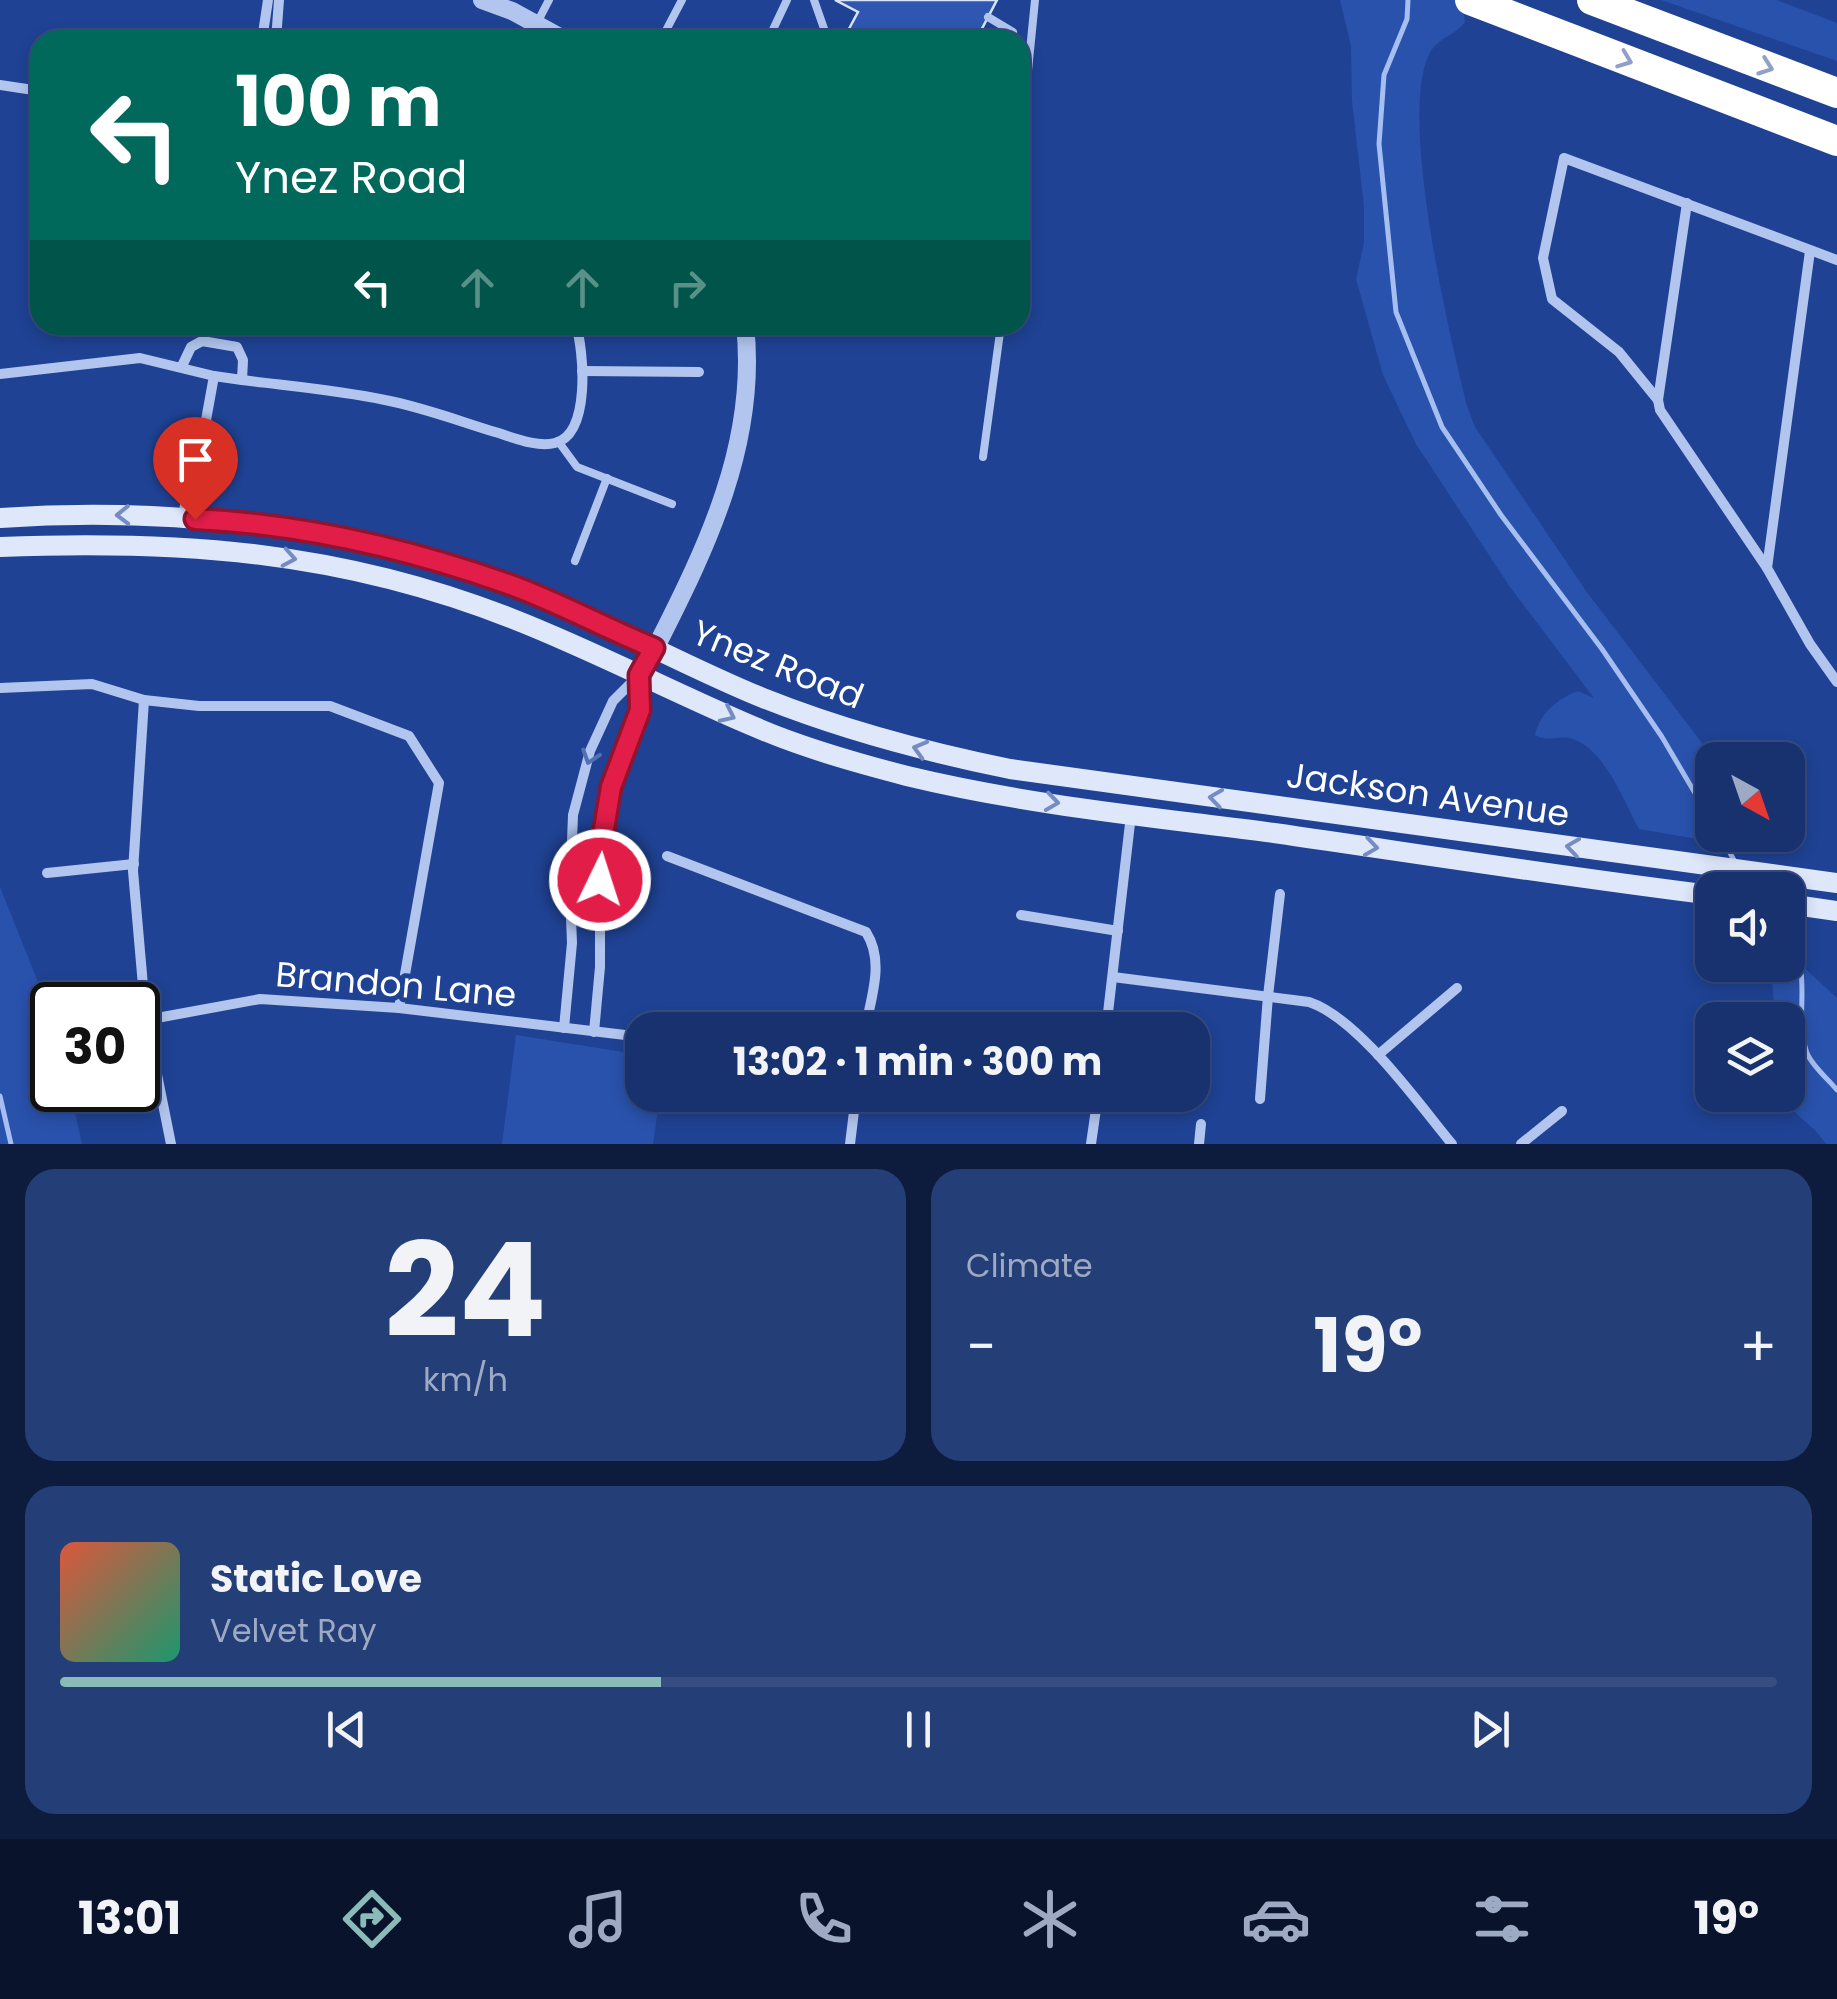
<!DOCTYPE html>
<meta charset="utf-8">
<style>
:root{--surface:#17326f;--page:#243e77;--text:#f1f3f6;--muted:#9eaac3;--line:#364d82;--accent:#8bbbb9}
body{margin:0;font-family:Poppins,sans-serif;background:var(--page);color:var(--text);height:100vh;display:flex;flex-direction:column;font-size:38px;white-space:nowrap}
*{box-sizing:border-box;margin:0}
p{font-size:32px;color:var(--muted)}
.icon{flex:none;width:55px;height:55px;fill:none;stroke:currentColor;stroke-width:2;stroke-linecap:round;stroke-linejoin:round}
.map{position:relative;height:1144px;overflow:hidden}
.details{display:flex;flex-direction:column;gap:25px;padding:25px;background:#0d1c3d;flex:1}
.details>*{flex:none}
.top-card{position:absolute;left:30px;top:30px;width:1000px;height:305px;border-radius:30px;box-shadow:0 5px 15px #0003,0 0 0 2px var(--line);background:#00695c;color:#fff;overflow:hidden}
.needle{width:65px;rotate:140deg}
.controls{position:absolute;left:1695px;top:742px;display:grid;gap:20px}
.controls a{display:grid;place-items:center;width:110px;height:110px;border-radius:20px;background:var(--surface);box-shadow:0 5px 15px #0003,0 0 0 2px var(--line);font-size:50px}
.speed{position:absolute;left:30px;top:982px;display:flex;gap:20px;font-size:50px;font-weight:700;text-align:center}
.speed>*{display:grid;place-content:center;width:130px;height:130px;border-radius:50%;background:var(--surface);box-shadow:0 5px 15px #0003,0 0 0 2px var(--line);line-height:1}
.speed .limit{border:5px solid #111;border-radius:15px;background:#fff;color:#111}
.pin{position:absolute;display:grid;place-items:center;width:85px;height:85px;color:#fff;margin:-102px -42px;border-radius:50% 50% 50% 0;rotate:-45deg;box-shadow:0 0 10px #0007}
.pin .icon{rotate:45deg}
.me{position:absolute;width:110px;margin:-55px;rotate:4deg;stroke-linejoin:round;filter:drop-shadow(0 0 8px #0008)}
.turn{display:flex;align-items:center;gap:35px;height:210px;padding:0 40px;font-size:45px}
.turn .icon{width:130px;height:130px;stroke-width:2.5}
.turn b{display:block;font-size:70px;line-height:85px}
.lanes{display:flex;align-items:center;height:95px;padding:0 40px;background:#0003;justify-content:center;gap:50px;direction:ltr}
.lanes .off{opacity:.35}
.big{font-size:75px;font-weight:700;line-height:1.1}
.details .tile{flex:1;display:flex;flex-direction:column;justify-content:center;gap:15px;min-width:0;padding:0 35px;border-radius:30px;background:var(--page)}
.details .dial{align-items:center;gap:0}
.dial b{font-size:130px;line-height:1}
.song{display:flex;align-items:center;gap:30px}
.cover{width:120px;height:120px;border-radius:15px;background:linear-gradient(135deg,hsl(10 70% 55%),hsl(160 70% 35%))}
.played{height:10px;border-radius:5px;background:linear-gradient(90deg,var(--accent) 35%,var(--line) 35%)}
.keys{display:flex;justify-content:space-around;direction:ltr}
.heat{display:flex;justify-content:space-between;align-items:center;font-size:55px;direction:ltr}
.details .tiles{flex:1;display:grid;gap:25px;grid-template-columns:1fr 1fr}
.tile:last-child{grid-column:span 2}
.trip{position:absolute;left:625px;top:1012px;width:585px;height:100px;border-radius:30px;background:var(--surface);box-shadow:0 5px 15px #0003,0 0 0 2px var(--line);font-weight:700;line-height:100px;text-align:center}
.dock{display:flex;height:160px;justify-content:space-around;align-items:center;background:#09142c;color:var(--muted)}
.dock .icon{width:70px;height:70px}
.dock .current{color:var(--accent)}
.dock b{font-size:45px;color:var(--text)}
.map>svg:first-child{display:block}
.green{fill:#2952ad}
.lines{fill:none;stroke-linecap:round;stroke-linejoin:round}
.stream{stroke:#a6bef0;stroke-width:5}
.building{fill:#2f57b2;stroke:#d8e3fa;stroke-width:2.5}
.service{stroke:#b2c5ee;stroke-width:8}
.minor{stroke:#b2c5ee;stroke-width:10}
.tertiary{stroke:#b2c5ee;stroke-width:18}
.secondary{stroke:#dfe7fa;stroke-width:20}
.motorway{stroke:#fff;stroke-width:30}
.oneway{stroke:#8fa0ca}
.oneway2{stroke:#758cc2}
.oneway3{stroke:#5270b4}
.route-casing{stroke:#92132f;stroke-width:25}
.route{stroke:#e11d48;stroke-width:18}
.labels{text-anchor:middle;dominant-baseline:central;stroke-width:10;stroke-linejoin:round;paint-order:stroke}
.street-label{font-size:35px;fill:#fff;stroke:#1f4294}
</style>
<div class="map">
<svg width="1837" height="1144" viewBox="0 0 1837 1144">
<rect width="100%" height="100%" fill="#1f4294"/>
<g class="green">
<path d="M1340 0H1462L1465 22C1456 35 1440 37 1431 51 1396 108 1450 338 1467 406L1475 427 1586 591 1715 760H1712V835H1768L1779 853 1639 829C1623 800 1606 751 1573 739 1559 734 1549 743 1535 735 1540 713 1557 699 1578 691L1594 698 1510 587 1416 444 1383 375 1356 279 1364 243V207L1352 101 1351 46Z"/>
<path d="M1661 0H1777L1837 23V61Z"/>
<path d="M0 887 38 982 52 1032V1090H70L82 1144H0Z"/>
<path d="M1788 953 1837 998V1144H1826C1813 1124 1794 1116 1781 1095H1788V1020H1775L1771 965H1788Z"/>
<path d="M516 1035 642 1055V1095H660L653 1144H502Z"/>
</g>
<g class="lines">
<g class="stream">
<path d="M1408 0 1407 19 1384 75 1379 144 1396 312 1442 427 1501 515 1602 649 1662 737 1712 822"/>
<path d="M1720 835 1735 862"/>
<path d="M1743 876 1752 890"/>
<path d="M1788 937C1814 974 1793 1014 1807 1053 1812 1066 1828 1079 1837 1090"/>
<path d="M0 1096 11 1144"/>
</g>
</g>
<path class="building" d="M835 0H997L976 40H843L858 12Z"/>
<g class="lines">
<g class="service">
<path d="M814 0 828 40"/>
<path d="M988 17 1013 32"/>
<path d="M537 23 549 0"/>
<path d="M661 40 682 0"/>
<path d="M768 40 787 0"/>
<path d="M1020 151 1035 0"/>
<path d="M558 441 577 467 672 504"/>
<path d="M983 457 1001 325"/>
<path d="M575 561 607 478"/>
</g>
<g class="minor">
<path d="M262 40 268 0"/>
<path d="M276 40 279 0"/>
<path d="M0 85 40 91"/>
<path d="M1687 203 1658 400 1660 410 1767 568"/>
<path d="M1810 251 1767 568 1810 644 1837 682"/>
<path d="M182 366 191 347 202 341 237 347 243 360 242 380 214 376"/>
<path d="M582 371 699 372"/>
<path d="M0 374 140 358 214 376 206 420 196 433 183 518"/>
<path d="M242 380C289 386 338 390 385 400 422 407 459 421 495 432 512 437 537 448 555 443 591 434 584 352 576 325"/>
<path d="M1658 400 1619 352 1552 299 1543 258 1564 158 1837 260"/>
<path d="M201 519 212 435 206 420"/>
<path d="M0 688 92 684 144 700 199 706H330L409 736 439 783 399 1008"/>
<path d="M144 700 133 871 146 1020 171 1144"/>
<path d="M667 856 866 932C885 962 871 997 865 1030"/>
<path d="M47 873 134 864"/>
<path d="M1021 915 1118 931"/>
<path d="M1113 977 1309 1002C1358 1018 1418 1103 1452 1144"/>
<path d="M146 1020 260 999 399 1008 642 1037"/>
<path d="M564 1028 572 943 570 893 573 815 590 751 613 701 639 675 654 649"/>
<path d="M1106 1030 1131 815"/>
<path d="M594 1032 600 967V853L611 787 640 709 639 676"/>
<path d="M1378 1055 1457 988"/>
<path d="M1260 1099 1268 996 1280 894"/>
<path d="M850 1144 856 1095"/>
<path d="M1091 1144 1098 1095"/>
<path d="M1199 1144 1201 1124"/>
<path d="M1521 1144 1562 1111"/>
</g>
<g class="tertiary">
<path d="M482 0 512 11 565 40"/>
<path d="M655 649C707 547 758 442 745 325"/>
</g>
<g class="secondary">
<path d="M0 518C171 506 345 527 507 584 595 615 677 663 763 698 843 730 926 752 1010 769L1837 883"/>
<path d="M0 547C182 540 341 551 513 619 595 651 674 693 755 727 803 748 857 763 907 776 1027 805 1152 817 1274 833 1420 854 1566 877 1712 895"/>
<path d="M1788 904 1837 911"/>
</g>
<g class="motorway">
<path d="M1470 0 1837 141"/>
<path d="M1592 0 1837 93"/>
</g>
</g>
<defs><path id="oneway-chevron" d="M-2-3.5L2.5 0L-2 3.5" fill="none" stroke-width="1.6" stroke-linecap="round" stroke-linejoin="round" transform="scale(2.5)"/></defs>
<g class="oneway">
<use href="#oneway-chevron" transform="translate(1625 60) rotate(21)"/>
<use href="#oneway-chevron" transform="translate(1766 67) rotate(20)"/>
</g>
<g class="oneway2">
<use href="#oneway-chevron" transform="translate(123 515) rotate(179)"/>
<use href="#oneway-chevron" transform="translate(289 558) rotate(10)"/>
<use href="#oneway-chevron" transform="translate(728 715) rotate(25)"/>
<use href="#oneway-chevron" transform="translate(920 749) rotate(-164)"/>
<use href="#oneway-chevron" transform="translate(1216 798) rotate(-172)"/>
<use href="#oneway-chevron" transform="translate(1052 802) rotate(8)"/>
<use href="#oneway-chevron" transform="translate(1371 847) rotate(8)"/>
<use href="#oneway-chevron" transform="translate(1573 847) rotate(-172)"/>
</g>
<use class="oneway3" href="#oneway-chevron" transform="translate(590 757) rotate(108)"/>
<g class="lines">
<g class="route-casing">
<path id="route" d="M195 519C300 524 409 549 508 584 558 602 605 628 654 648L639 675 640 710 611 787 600 853V880"/>
</g>
<use href="#route" class="route"/>
</g>
<g class="labels">
<g class="street-label">
<text transform="translate(778 664) rotate(22)">Ynez Road</text>
<text transform="translate(1428 794) rotate(8)">Jackson Avenue</text>
<text transform="translate(396 984) rotate(5)">Brandon Lane</text>
</g>
</g>
</svg>
<div class="controls">
<a><svg class="needle" viewBox="-14 -14 28 28"><path d="M0-13l5 13h-10z" fill="#e53935"/><path d="M0 13l5-13h-10z" fill="#9eaac3"/></svg></a>
<a><svg class="icon" aria-label="sound" viewBox="0 0 24 24"><path d="M4 9h4l5-4v14l-5-4H4zM17 9q2 3 0 6"/></svg></a>
<a><svg class="icon" aria-label="layers" viewBox="0 0 24 24"><path d="M12 4l9 5-9 5-9-5zM3 14l9 5 9-5"/></svg></a>
</div>
<div class="speed"><div class="limit">30</div></div>
<div class="pin" style="left:195px;top:519px;background:#d93025"><svg class="icon" aria-label="arrive" viewBox="0 0 24 24"><path d="M6 21V4h12l-3 4 3 4H6"/></svg></div>
<svg class="me" style="left:600px;top:880px" viewBox="-20 -20 40 40"><circle r="17" fill="#e11d48" stroke="#fff" stroke-width="3"/><path d="M0-11L8 9 0 5-8 9z" fill="#fff"/></svg>
<div class="trip">13:02 · 1 min · 300 m</div>
<div class="top-card">
<div class="turn"><svg class="icon" aria-label="left" viewBox="0 0 24 24"><path d="M17 20v-9H6M10 6l-5 5 5 5"/></svg><div><b>100 m</b>Ynez Road</div></div>
<div class="lanes"><svg class="icon" aria-label="left" viewBox="0 0 24 24"><path d="M17 20v-9H6M10 6l-5 5 5 5"/></svg><svg class="icon off" aria-label="ahead" viewBox="0 0 24 24"><path d="M12 20V5M6 11l6-6 6 6"/></svg><svg class="icon off" aria-label="ahead" viewBox="0 0 24 24"><path d="M12 20V5M6 11l6-6 6 6"/></svg><svg class="icon off" aria-label="right" viewBox="0 0 24 24"><path d="M7 20v-9h11M14 6l5 5-5 5"/></svg></div>
</div>
</div>
<section class="details">
<div class="tiles">
<div class="tile dial"><b>24</b><p>km/h</p></div>
<div class="tile"><p>Climate</p>
<div class="heat"><a>−</a><b class="big">19°</b><a>+</a></div>
</div>
<div class="tile">
<div class="song"><i class="cover"></i><div><b>Static Love</b><p>Velvet Ray</p></div></div>
<div class="played"></div>
<div class="keys"><svg class="icon" aria-label="previous" viewBox="0 0 24 24"><path d="M18 5L8 12l10 7zM5 5v14"/></svg><svg class="icon" aria-label="pause" viewBox="0 0 24 24"><path d="M8 5v14M16 5v14"/></svg><svg class="icon" aria-label="next" viewBox="0 0 24 24"><path d="M6 5l10 7-10 7zM19 5v14"/></svg></div>
</div>
</div>
</section>
<nav class="dock">
<b>13:01</b>
<svg class="icon current" aria-label="directions" viewBox="0 0 24 24"><path d="M12 3l9 9-9 9-9-9zM9 14v-3h6M13 9l2 2-2 2"/></svg>
<svg class="icon" aria-label="music" viewBox="0 0 24 24"><path d="M9 18V5l10-2v13"/><circle cx="6" cy="18" r="3"/><circle cx="16" cy="16" r="3"/></svg>
<svg class="icon" aria-label="phone" viewBox="0 0 24 24"><path d="M5 4h4l2 5-3 2q2 4 5 5l2-3 5 2v4C11 20 4 13 5 4z"/></svg>
<svg class="icon" aria-label="climate" viewBox="0 0 24 24"><path d="M12 3v18M4 7l16 10M4 17L20 7"/></svg>
<svg class="icon" aria-label="car" viewBox="0 0 24 24"><path d="M5 17H2v-5l4-1 3-4h7l3 4 3 1v5h-3M9 17h6M6 11h13"/><circle cx="7" cy="17" r="2"/><circle cx="17" cy="17" r="2"/></svg>
<svg class="icon" aria-label="filters" viewBox="0 0 24 24"><path d="M4 7h16M4 17h16"/><circle cx="9" cy="7" r="2"/><circle cx="15" cy="17" r="2"/></svg>
<b>19°</b>
</nav>
